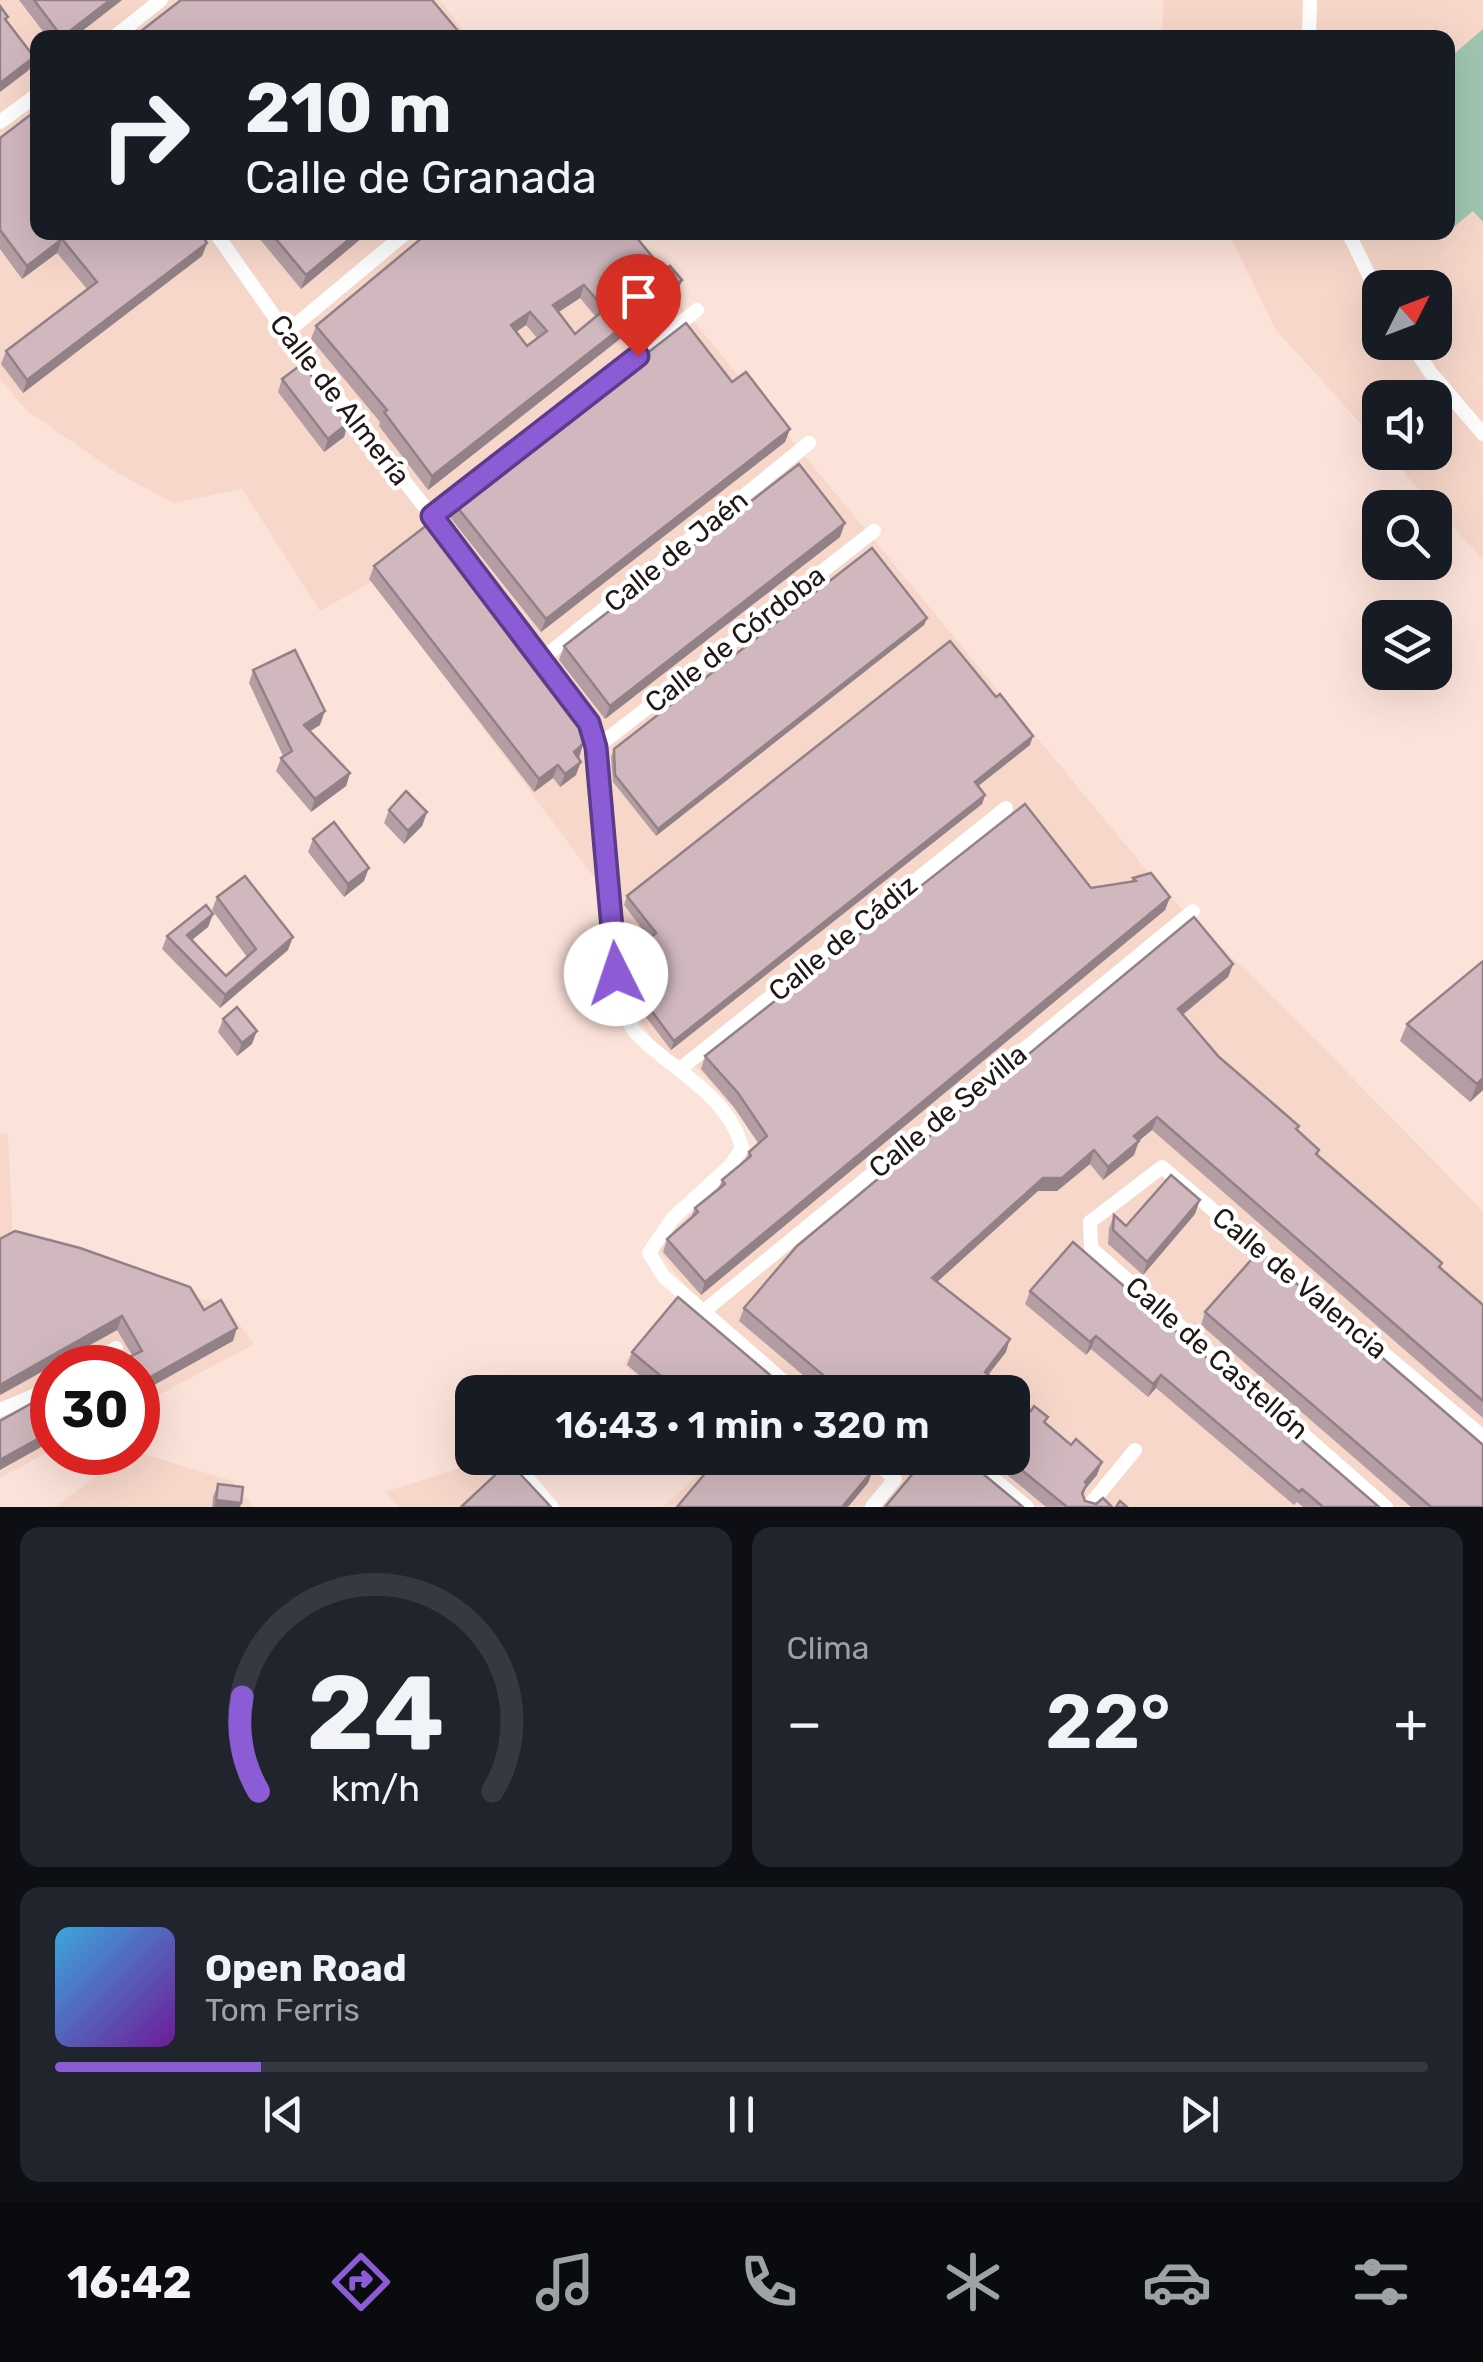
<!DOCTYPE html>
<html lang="es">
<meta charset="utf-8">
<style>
:root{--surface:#171b24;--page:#20242c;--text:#f1f3f6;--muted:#9ea1a6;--line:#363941;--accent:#8c5cd6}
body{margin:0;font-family:Rubik,sans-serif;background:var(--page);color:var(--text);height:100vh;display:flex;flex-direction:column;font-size:38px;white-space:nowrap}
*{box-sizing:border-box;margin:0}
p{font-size:32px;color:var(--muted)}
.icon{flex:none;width:55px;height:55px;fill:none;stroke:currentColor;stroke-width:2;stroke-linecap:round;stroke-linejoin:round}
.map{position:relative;height:1507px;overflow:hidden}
.panel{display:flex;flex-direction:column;gap:20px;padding:20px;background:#0d0f14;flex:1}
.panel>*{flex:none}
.banner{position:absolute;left:30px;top:30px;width:1425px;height:210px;border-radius:20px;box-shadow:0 10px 40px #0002;background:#171b24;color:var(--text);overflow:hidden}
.needle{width:65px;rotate:48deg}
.controls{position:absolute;left:1362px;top:270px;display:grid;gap:20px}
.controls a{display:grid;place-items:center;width:90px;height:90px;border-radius:20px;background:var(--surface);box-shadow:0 10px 40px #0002;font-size:50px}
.speed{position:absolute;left:30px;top:1345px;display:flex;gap:20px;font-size:50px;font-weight:700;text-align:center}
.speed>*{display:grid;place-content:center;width:130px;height:130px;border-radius:50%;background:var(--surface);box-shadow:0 10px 40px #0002;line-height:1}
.speed .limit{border:15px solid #d22;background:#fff;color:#111}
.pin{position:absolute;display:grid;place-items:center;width:85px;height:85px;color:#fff;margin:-102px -42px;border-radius:50% 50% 50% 0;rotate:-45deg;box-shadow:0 0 10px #0007}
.pin .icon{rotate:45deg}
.me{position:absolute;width:110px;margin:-55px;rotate:356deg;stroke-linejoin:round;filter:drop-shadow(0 0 8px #0008)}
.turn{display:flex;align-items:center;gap:35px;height:210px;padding:0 50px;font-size:45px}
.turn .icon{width:130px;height:130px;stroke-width:2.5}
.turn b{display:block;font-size:70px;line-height:85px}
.big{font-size:75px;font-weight:600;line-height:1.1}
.panel .tile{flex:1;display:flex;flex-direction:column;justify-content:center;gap:15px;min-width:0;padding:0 35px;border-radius:20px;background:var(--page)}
.panel .dial{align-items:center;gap:0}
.dial svg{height:260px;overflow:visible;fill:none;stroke:var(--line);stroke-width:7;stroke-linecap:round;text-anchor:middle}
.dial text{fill:var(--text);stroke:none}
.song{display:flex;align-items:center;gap:30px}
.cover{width:120px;height:120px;border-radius:15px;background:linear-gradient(135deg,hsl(200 70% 55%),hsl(280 70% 35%))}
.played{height:10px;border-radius:5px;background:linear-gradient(90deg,var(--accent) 15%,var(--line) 15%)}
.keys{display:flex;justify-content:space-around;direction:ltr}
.heat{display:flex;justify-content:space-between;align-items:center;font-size:55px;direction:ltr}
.panel .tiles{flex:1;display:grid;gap:20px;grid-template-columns:1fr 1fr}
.tile:last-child{grid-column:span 2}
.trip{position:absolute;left:455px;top:1375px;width:575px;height:100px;border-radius:20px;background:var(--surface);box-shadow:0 10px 40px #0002;font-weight:600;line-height:100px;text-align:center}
.dock{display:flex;height:160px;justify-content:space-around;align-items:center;background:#090b0e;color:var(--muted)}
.dock .icon{width:70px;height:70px}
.dock .selected{color:var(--accent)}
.dock b{font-size:45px;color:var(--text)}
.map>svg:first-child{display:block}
.built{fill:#f7d7ca;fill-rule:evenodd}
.grass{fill:#9fc6b1}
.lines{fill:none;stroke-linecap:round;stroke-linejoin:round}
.street{stroke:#fff;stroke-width:14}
.wall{fill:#b49ea4;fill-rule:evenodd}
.shaded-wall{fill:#928186}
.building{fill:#d1b8bf;stroke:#928186;stroke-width:2.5;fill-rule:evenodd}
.route-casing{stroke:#5b3c8b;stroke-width:25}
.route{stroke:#8c5cd6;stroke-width:18}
.labels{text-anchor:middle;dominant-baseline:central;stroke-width:9;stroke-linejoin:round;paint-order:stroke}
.street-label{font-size:28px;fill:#201814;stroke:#fff}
</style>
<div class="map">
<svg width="1483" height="1507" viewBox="0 0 1483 1507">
<rect width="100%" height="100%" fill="#fce3da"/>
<g class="built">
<path d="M0 0H440L468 37 38 38V232L621 233 1162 889 1291 1015 1483 1211V1507H663L717 1458H1012V1392H656L623 1364 686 1287 657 1248 762 1140 698 1069 658 1048 623 993 616 907 373 581 320 611 242 489 173 503 114 471 26 410 0 379Z"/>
<path d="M1163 0H1483V560L1386 453 1435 452V398H1380V445L1276 330 1228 233 1448 232V38H1162ZM1380 288H1435V342H1380Z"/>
<path d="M0 1133 8 1134 13 1240 137 1281 225 1305 254 1344 138 1406V1368H52V1450L0 1478Z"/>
<path d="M138 1452 232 1481 253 1507H55L127 1453Z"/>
<path d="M484 1460 527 1507H399L385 1492Z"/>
</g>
<path class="grass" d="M1483 29V222L1473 211 1448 232V59Z"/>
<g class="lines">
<g class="street">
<path d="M113 38 161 0"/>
<path d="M1309 38 1310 0"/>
<path d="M0 122 38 94"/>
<path d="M215 232 286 333 432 516 589 723 597 747 619 998C624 1009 628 1024 636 1033 671 1070 729 1095 742 1148L731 1165 672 1219 649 1253 664 1277 796 1392"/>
<path d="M1348 232 1380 298"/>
<path d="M286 333 407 232"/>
<path d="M1410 342 1430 372 1483 434"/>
<path d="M432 516 697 310"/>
<path d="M542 659 809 443"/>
<path d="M597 747 874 531"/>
<path d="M680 1069 1006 808"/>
<path d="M703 1312 1193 911"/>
<path d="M87 1368 116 1348"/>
<path d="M0 1410 52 1388"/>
<path d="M510 1458 552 1507"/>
<path d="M871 1458 895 1479 872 1507"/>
<path d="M969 1458 1027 1507"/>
<path d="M1088 1507 1135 1450"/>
<path d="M1386 1507 1091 1248 1090 1222 1162 1167 1483 1437"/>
</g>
</g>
<g class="wall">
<path d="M19 0H122L73 38H48Z"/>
<path d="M0 138 207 243 202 256 23 393 1 364 6 351 87 289 57 253 22 279 0 249Z"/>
<path d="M254 232H369L301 289Z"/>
<path d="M429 232 677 294 428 490 379 426 380 422 311 339 316 326ZM580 298 596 317 575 334 558 312ZM526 325 537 338 527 346 516 332Z"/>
<path d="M282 379 348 423 344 437 324 452 278 392Z"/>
<path d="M732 382 790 429 785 442 541 632 449 516 454 503Z"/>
<path d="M840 537 605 719 559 660 564 646Z"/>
<path d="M374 566 578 758 576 775 560 787 553 778 534 792 369 579Z"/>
<path d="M927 618 924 625 656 836 613 782 611 757 614 749Z"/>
<path d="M253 670 320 725 310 731 350 773 346 786 311 812 276 771 281 758 283 756 249 683Z"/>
<path d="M1030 745 978 786 985 795 982 804 671 1050 629 995 633 986 648 973 635 956 638 947 649 938 624 905 627 896Z"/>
<path d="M389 810 427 812 422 826 404 844 384 823Z"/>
<path d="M313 839 364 881 344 897 308 852Z"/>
<path d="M1133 878 1170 897 1165 910 701 1295 663 1252 667 1239 691 1217 695 1208 718 1189 722 1180 745 1161 749 1152 758 1143 733 1106 701 1069 705 1056 1091 888 1131 882Z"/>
<path d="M217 897 288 950 220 1008 162 949 167 936 213 914 208 927 192 940 226 976 247 957 212 910Z"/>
<path d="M1233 964 1228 977 1183 1015 1219 1057 1299 1126 1297 1130 1319 1150 1318 1155 1483 1305V1418L1152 1130 1138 1141 1134 1155 1103 1180 1090 1164 1057 1191H1038L937 1282 1006 1352 988 1375 1009 1392H823L739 1321 744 1308Z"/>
<path d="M223 1019 252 1044 237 1056 218 1032Z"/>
<path d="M1407 1024 1483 1090 1470 1102 1400 1041Z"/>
<path d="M1195 1214 1143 1275 1108 1244 1109 1228 1114 1215 1126 1226Z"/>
<path d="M0 1239 204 1310 233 1341 132 1355 117 1330 0 1395Z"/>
<path d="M1030 1291 1379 1507H1303L1297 1502 1294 1505 1156 1388 1148 1397 1091 1349 1086 1355 1025 1304Z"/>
<path d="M1205 1312 1483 1507H1411L1201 1325Z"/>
<path d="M632 1352 790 1392H659L627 1365Z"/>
<path d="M1045 1423 1097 1475 1086 1488 1083 1495 1085 1501 1112 1507H1046L987 1458H1012Z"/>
<path d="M899 1458H964L915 1471Z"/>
<path d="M218 1484 241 1503 240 1507H212L213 1497Z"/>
</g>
<g class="shaded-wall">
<path d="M110 0H122L73 38H62Z"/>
<path d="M34 57 29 70 0 92V83Z"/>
<path d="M358 232H369L301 289 306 275Z"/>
<path d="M62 239 57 253 22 279 27 266Z"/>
<path d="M207 243 202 256 23 393 27 380Z"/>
<path d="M682 280 677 294 428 490 432 476Z"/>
<path d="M584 285 580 298 548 319 553 305Z"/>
<path d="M530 312 526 325 506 339 511 325Z"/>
<path d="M348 423 344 437 324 452 328 439Z"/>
<path d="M790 429 785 442 541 632 546 619Z"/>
<path d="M845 523 840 537 605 719 610 706Z"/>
<path d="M927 618 924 625 656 836 658 829Z"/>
<path d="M325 711 320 725 299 738 304 725Z"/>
<path d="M1033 736 1030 745 972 791 975 782Z"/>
<path d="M583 744 579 758 574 752Z"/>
<path d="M581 762 576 775 560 787 565 774Z"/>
<path d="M558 765 553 778 534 792 539 779Z"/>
<path d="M350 773 346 786 311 812 315 799Z"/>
<path d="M985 795 982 804 671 1050 674 1041Z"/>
<path d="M427 812 422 826 404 844 408 831Z"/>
<path d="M369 868 364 881 344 897 348 884Z"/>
<path d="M1170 897 1165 910 701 1295 705 1282Z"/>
<path d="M213 914 208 927 182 948 187 935Z"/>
<path d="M293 937 288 950 220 1008 225 995Z"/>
<path d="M1233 964 1228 977 1173 1022 1178 1009Z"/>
<path d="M257 1031 252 1044 237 1056 242 1043Z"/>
<path d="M1483 1078V1090L1470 1102 1477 1084Z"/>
<path d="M1157 1117 1152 1130 1129 1149 1134 1136Z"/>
<path d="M1139 1141 1134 1155 1103 1180 1108 1167Z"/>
<path d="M1094 1150 1090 1164 1057 1191H1038L927 1291 932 1278 1043 1178Z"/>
<path d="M1200 1200 1195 1214 1143 1275 1147 1262Z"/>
<path d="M122 1316 117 1330 0 1395V1385Z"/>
<path d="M237 1328 233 1341 138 1394V1384Z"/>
<path d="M1096 1336 1091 1349 1086 1355 1090 1342Z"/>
<path d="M1010 1339 1006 1352 980 1385 985 1372Z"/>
<path d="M1161 1375 1156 1388 1148 1397 1153 1384Z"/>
<path d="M52 1431V1441L0 1470V1460Z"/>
<path d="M1102 1462 1097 1475 1086 1488 1082 1497 1085 1482Z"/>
<path d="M873 1470 868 1483 848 1507H842Z"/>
<path d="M216 1500 241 1503 240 1507H214Z"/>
</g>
<g class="building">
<path d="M34 0H110L62 37Z"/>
<path d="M181 0H432L464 38H132Z"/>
<path d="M0 6 8 17 5 19 34 57 0 83Z"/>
<path d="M38 109V232H200L207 243 27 380 6 351 97 282 62 239 27 266 0 230V138Z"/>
<path d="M270 232H358L306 275Z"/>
<path d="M429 232H632L664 271 670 266 682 280 432 476 384 412 387 410 316 326ZM584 285 605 309 575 334 553 305ZM530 312 547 331 527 346 511 325Z"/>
<path d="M686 323 732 382 746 372 790 429 546 619 454 503Z"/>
<path d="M302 364 348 423 328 439 282 379Z"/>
<path d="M799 464 845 523 610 706 564 646Z"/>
<path d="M427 525 582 724 583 744 574 752 581 762 565 774 558 765 539 779 374 566Z"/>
<path d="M872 548 927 618 658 829 615 775 614 749Z"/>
<path d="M950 641 996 697 1000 694 1033 736 975 782 985 795 674 1041 633 986 654 967 638 947 656 933 627 896Z"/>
<path d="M295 650 325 711 304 725 350 773 315 799 281 758 292 751 253 670Z"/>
<path d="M406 791 427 812 408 831 389 810Z"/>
<path d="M1025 804 1091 888 1136 881 1133 878 1151 873 1170 897 705 1282 667 1239 698 1212 695 1208 725 1184 722 1180 751 1156 749 1152 767 1136 738 1093 705 1056Z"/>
<path d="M334 822 369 868 348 884 313 839Z"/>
<path d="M245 876 293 937 225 995 167 936 206 905 213 914 187 935 226 976 256 949 217 897Z"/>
<path d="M1194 917 1233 964 1178 1009 1219 1057 1299 1126 1296 1129 1319 1150 1316 1154 1442 1263 1439 1267 1483 1305V1401L1157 1117 1134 1136 1139 1141 1108 1167 1094 1150 1062 1178H1043L932 1278 1010 1339 985 1372 1009 1392H843L744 1308 797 1246Z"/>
<path d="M1483 961V1078L1477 1084 1407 1024Z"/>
<path d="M237 1007 257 1031 242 1043 223 1019Z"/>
<path d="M1171 1175 1200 1200 1147 1262 1113 1230 1114 1215 1126 1226Z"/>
<path d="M15 1231 80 1248 190 1287 204 1310 221 1300 237 1328 138 1384V1368H106L142 1351 122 1316 0 1385V1239Z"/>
<path d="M1073 1242 1379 1507H1323L1302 1489 1299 1492 1161 1375 1153 1384 1096 1336 1090 1342 1030 1291Z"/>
<path d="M1259 1251 1483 1445V1507H1431L1205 1312Z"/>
<path d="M678 1297 790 1392H680L632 1352Z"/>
<path d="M52 1392V1431L0 1460V1421Z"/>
<path d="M1012 1396 1031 1411 1034 1406 1048 1417 1044 1422 1071 1445 1076 1439 1102 1462 1085 1482 1087 1484 1082 1493 1085 1501 1096 1504 1103 1498 1112 1507H1067L1007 1458H1012Z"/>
<path d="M718 1458H866L872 1462 873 1470 842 1507H677Z"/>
<path d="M919 1458H964L1023 1507H885L915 1471Z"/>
<path d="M509 1462 551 1507H461Z"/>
<path d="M218 1484 243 1487 241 1503 216 1500Z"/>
<path d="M1120 1501 1127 1507H1116Z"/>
</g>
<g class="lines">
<g class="route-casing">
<path id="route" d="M616 974 596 747 589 723 432 516 638 356"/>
</g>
<use href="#route" class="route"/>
</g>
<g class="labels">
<g class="street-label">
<text transform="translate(340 400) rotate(52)">Calle de Almería</text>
<text transform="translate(676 551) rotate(-39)">Calle de Jaén</text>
<text transform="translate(735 639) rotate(-38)">Calle de Córdoba</text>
<text transform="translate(843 938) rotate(-39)">Calle de Cádiz</text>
<text transform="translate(948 1111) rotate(-39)">Calle de Sevilla</text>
<text transform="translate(1300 1283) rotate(40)">Calle de Valencia</text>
<text transform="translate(1217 1358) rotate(41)">Calle de Castellón</text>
</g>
</g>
</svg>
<div class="controls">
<a><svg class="needle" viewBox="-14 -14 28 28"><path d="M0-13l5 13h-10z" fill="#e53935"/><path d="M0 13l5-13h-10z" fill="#9ea1a6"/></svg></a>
<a><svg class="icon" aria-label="sound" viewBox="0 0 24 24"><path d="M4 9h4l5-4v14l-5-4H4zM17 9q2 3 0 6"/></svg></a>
<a><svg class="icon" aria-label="search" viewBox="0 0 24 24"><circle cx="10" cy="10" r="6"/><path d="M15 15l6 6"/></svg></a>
<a><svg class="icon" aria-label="layers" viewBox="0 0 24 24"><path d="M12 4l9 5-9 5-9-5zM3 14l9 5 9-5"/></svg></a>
</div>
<div class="speed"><div class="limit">30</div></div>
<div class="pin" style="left:638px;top:356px;background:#d93025"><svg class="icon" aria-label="arrive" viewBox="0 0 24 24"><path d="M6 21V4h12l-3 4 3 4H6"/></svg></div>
<svg class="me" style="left:616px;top:974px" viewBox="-20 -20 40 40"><circle r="19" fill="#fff"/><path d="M0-13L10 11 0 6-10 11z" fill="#8c5cd6"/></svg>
<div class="trip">16:43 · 1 min · 320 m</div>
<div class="banner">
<div class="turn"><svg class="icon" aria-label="right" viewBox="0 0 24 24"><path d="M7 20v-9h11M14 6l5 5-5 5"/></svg><div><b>210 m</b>Calle de Granada</div></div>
</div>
</div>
<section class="panel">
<div class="tiles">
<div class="tile dial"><svg viewBox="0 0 100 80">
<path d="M14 69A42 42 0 1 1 86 69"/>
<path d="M14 69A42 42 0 0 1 9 40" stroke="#8c5cd6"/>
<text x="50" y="56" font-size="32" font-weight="700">24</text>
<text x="50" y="72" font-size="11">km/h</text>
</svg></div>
<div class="tile"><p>Clima</p>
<div class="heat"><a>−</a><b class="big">22°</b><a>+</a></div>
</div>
<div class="tile">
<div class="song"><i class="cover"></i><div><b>Open Road</b><p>Tom Ferris</p></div></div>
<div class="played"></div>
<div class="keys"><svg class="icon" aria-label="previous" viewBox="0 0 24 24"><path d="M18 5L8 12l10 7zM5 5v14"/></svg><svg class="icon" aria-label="pause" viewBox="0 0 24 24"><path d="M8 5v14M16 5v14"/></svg><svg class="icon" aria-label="next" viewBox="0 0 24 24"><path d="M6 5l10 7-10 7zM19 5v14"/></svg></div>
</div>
</div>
</section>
<nav class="dock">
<b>16:42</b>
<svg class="icon selected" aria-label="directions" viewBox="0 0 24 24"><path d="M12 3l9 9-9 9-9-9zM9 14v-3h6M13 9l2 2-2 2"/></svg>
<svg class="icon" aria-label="music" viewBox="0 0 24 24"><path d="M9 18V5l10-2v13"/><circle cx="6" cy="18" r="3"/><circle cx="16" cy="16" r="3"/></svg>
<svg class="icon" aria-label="phone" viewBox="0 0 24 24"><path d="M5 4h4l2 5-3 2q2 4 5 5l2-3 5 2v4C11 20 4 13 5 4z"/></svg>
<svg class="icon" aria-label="climate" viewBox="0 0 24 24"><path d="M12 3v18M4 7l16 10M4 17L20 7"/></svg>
<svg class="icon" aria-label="car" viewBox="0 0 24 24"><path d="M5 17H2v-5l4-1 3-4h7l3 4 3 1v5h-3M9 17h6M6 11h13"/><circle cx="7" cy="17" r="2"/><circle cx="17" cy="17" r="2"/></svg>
<svg class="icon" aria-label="filters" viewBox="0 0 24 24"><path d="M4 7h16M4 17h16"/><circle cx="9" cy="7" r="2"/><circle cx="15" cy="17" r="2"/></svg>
</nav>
